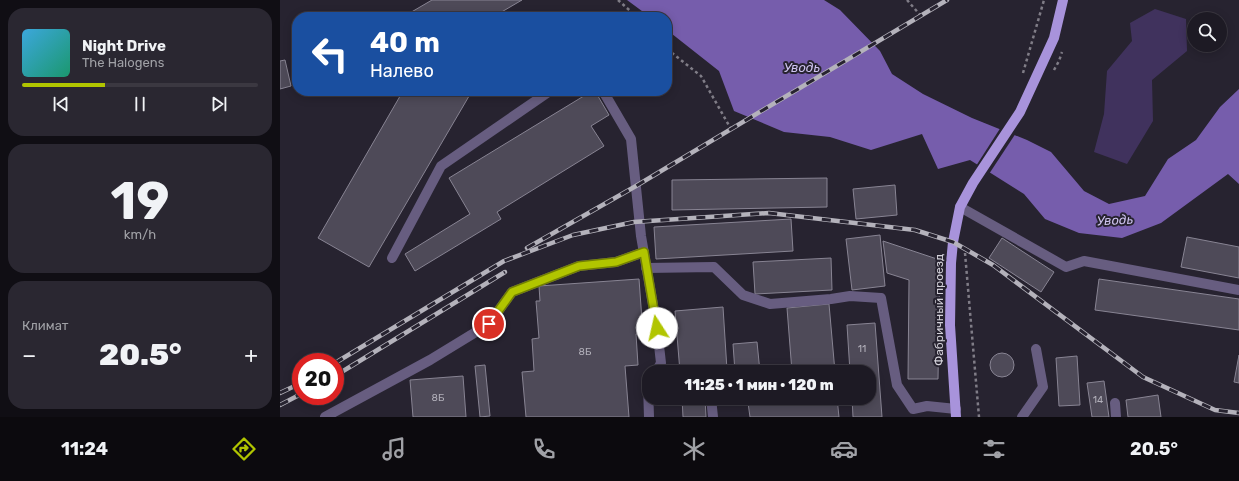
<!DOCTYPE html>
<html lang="ru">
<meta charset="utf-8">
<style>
:root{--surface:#1d1a24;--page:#2a2731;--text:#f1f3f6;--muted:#a0a1a6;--line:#3b3841;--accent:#b1c500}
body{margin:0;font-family:Rubik,sans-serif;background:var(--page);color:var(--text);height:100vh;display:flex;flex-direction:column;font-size:15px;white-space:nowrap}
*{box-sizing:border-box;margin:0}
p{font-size:13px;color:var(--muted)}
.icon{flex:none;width:22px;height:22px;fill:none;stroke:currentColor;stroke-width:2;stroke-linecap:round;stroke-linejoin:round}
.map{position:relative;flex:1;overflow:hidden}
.side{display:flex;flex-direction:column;gap:8px;padding:8px;background:#100e14;width:280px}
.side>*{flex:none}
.top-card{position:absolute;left:12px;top:12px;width:380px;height:84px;border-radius:16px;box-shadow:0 2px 10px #0003,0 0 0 1px var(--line);background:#1a4fa0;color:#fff;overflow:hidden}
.controls{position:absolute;left:907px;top:12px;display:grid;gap:8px}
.controls a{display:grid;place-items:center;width:40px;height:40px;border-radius:50%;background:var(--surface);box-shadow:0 2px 10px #0003,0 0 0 1px var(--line);font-size:20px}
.speed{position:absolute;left:12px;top:353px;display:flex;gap:8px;font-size:20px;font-weight:700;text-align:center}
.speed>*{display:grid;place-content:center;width:52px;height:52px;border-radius:50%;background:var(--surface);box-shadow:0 2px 10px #0003,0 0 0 1px var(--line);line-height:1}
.speed .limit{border:6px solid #d22;background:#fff;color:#111}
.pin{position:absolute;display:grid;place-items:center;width:34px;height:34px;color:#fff;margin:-17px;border:2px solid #fff;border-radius:50%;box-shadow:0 1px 4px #0007}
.me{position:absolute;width:44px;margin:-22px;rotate:350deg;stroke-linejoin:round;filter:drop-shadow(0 0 3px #0008)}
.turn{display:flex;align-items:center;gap:14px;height:84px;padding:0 12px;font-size:18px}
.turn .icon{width:52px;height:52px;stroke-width:2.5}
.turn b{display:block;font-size:28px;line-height:34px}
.big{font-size:30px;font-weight:800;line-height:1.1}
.side .widget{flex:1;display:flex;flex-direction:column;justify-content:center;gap:6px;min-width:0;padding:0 14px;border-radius:16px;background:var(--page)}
.side .dial{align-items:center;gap:0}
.dial b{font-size:52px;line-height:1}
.song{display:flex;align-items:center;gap:12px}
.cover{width:48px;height:48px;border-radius:6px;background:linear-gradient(135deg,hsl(200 70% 55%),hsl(160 70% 35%))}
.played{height:4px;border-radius:2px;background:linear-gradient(90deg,var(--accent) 35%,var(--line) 35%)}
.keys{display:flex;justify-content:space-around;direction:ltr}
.heat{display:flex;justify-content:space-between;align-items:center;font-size:22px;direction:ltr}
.trip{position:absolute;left:362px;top:365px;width:234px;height:40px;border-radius:16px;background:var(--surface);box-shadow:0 2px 10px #0003,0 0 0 1px var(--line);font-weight:800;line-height:40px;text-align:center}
.dock{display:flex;height:64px;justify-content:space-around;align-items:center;background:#0c0a0e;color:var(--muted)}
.dock .icon{width:28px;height:28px}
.dock .on{color:var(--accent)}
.dock b{font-size:18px;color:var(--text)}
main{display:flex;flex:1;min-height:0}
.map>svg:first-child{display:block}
.green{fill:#40325d}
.water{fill:#765dac}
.pier{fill:#272330}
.building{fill:#4e4a58;stroke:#888493}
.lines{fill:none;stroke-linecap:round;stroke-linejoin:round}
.path{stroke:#807d87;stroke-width:2.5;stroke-dasharray:3 3;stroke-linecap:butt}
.minor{stroke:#675d80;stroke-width:10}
.major{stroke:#a893db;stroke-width:10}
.rail-casing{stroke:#b4b2bb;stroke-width:4.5}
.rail{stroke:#272330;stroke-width:3;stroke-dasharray:9;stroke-linecap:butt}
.route-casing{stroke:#738000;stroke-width:10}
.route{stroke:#b1c500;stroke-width:7}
.labels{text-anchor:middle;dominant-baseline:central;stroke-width:4;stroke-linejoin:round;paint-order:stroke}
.number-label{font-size:10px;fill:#b2b0ba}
.street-label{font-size:12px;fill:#d4d2da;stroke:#272330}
.water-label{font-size:13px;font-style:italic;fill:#cfc4f0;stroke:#272330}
</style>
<main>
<section class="side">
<div class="widget">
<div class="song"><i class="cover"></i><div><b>Night Drive</b><p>The Halogens</p></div></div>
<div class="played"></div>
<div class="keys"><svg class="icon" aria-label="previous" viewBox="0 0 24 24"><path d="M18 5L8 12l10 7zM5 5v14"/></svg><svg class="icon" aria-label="pause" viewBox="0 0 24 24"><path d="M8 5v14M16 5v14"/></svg><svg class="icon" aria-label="next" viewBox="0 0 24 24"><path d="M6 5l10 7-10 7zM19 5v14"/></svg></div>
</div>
<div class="widget dial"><b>19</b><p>km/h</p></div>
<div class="widget"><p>Климат</p>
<div class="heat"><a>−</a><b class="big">20.5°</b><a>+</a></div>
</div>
</section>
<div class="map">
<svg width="959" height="417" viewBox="0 0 959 417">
<rect width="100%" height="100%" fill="#272330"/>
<path class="green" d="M875 9 906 19 907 51 872 80 873 121 847 164 814 152 824 114 827 71 852 41 850 23Z"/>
<path class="water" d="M347 0H544L560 10 600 51 612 74 643 94 692 118 747 140 771 152 804 191 829 204 865 196 888 159 916 140 940 107 959 89V184L948 174 881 223 842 238 799 233 765 219 744 194 690 160 658 169 642 134 591 150 550 137 504 132 454 111 439 71 387 30V17H370Z"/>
<path class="pier" d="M721 127 736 133 709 174 696 166Z"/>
<g class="building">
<path d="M152 0H242L213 17H129L128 14Z"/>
<path d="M5 60 11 86 0 89V61Z"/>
<path d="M123 91H192L89 267 38 238Z"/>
<path d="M312 91H315L329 115 311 126 324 146 217 212 221 219 135 271 125 254 190 214 169 178Z"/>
<path d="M547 178V207L392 210V180Z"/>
<path d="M615 185 617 215 576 219 573 189Z"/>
<path d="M511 219 513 251 376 259 374 227Z"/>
<path d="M600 235 605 286 572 290 566 239Z"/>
<path d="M907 237 959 247V278L901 267Z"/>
<path d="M722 238 774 272 761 292 709 258Z"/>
<path d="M603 241 660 260 658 379H628L629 280 607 273Z"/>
<path d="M551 258 552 290 475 294 473 262Z"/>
<path d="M359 279 363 334H356L358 365 345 366 349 417H246L242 372 254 371 252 339 259 338 256 301H260L259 286Z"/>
<path d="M819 279 959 299V330L815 310Z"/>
<path d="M549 304 555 372H512L507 308Z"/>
<path d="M443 307 447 370 423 372H400L395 311Z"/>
<path d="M595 323 602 417H573L572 398H589V372H570L567 325Z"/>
<path d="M477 342 480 372H455L453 344Z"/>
<circle cx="722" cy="365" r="12"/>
<path d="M959 355V383L954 382Z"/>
<path d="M797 356 800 405 779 406 776 358Z"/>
<path d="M205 365 210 416 200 417 195 366Z"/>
<path d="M183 376 186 417H133L130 380Z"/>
<path d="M824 381 829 417H812L807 383Z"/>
<path d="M878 395 881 417H848L846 400Z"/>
<path d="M402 398H425L426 417H403Z"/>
<path d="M438 398H482V400L503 398H557L559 417H470L468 403 438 405Z"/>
</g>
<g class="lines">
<g class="path">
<path d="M338 0 357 17"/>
<path d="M627 0 641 16"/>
<path d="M387 49 421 76 451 129"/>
<path d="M774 70 779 61 782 52"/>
<path d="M743 73 764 0"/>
<path d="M685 253 699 417"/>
</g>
<g class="minor">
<path d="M323 91 351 139 361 236 377 328 381 363 376 372"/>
<path d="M680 207 786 267 804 261 959 290"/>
<path d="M112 258 161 166 270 91"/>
<path d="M366 268 434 267 463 295 490 304 551 299 570 296 601 298 617 385 633 409 647 406 676 409"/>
<path d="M431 398 433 417"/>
<path d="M835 403 836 417"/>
<path d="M45 417 150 360 209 324 232 292 299 266 336 262 364 252"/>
<path d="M369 417 368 385 369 383"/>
<path d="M742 417 763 387 756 349"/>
</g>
<path class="major" d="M676 417 670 325 671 263 673 242 680 207 693 183 740 112 774 38 783 0"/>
<g class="rail-casing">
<g id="rail">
<path d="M247 248 356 186 667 0"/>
<path d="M55 363 224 261 293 235 354 222 489 213 635 230 673 242 713 265 863 377 935 410 959 413"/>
<path d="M55 376 225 272"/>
<path d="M0 393 21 383"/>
<path d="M0 405 21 394"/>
</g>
</g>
<use href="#rail" class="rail"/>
</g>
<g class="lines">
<g class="route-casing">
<path id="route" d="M209 324 232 292 299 266 336 262 364 252 377 328"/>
</g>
<use href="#route" class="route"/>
</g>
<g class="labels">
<g class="number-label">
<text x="582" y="349">11</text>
<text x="305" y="352">8Б</text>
<text x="158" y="398">8Б</text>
<text x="818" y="400">14</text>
</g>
<g class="street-label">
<text transform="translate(659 310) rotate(-90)">Фабричный проезд</text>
</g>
<g class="water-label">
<text x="522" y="67">Уводь</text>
<text transform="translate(835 220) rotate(-3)">Уводь</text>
</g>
</g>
</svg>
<div class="controls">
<a><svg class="icon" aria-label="search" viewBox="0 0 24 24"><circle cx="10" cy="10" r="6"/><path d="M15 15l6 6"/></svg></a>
</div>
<div class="speed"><div class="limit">20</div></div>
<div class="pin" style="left:209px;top:324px;background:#d93025"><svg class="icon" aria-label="arrive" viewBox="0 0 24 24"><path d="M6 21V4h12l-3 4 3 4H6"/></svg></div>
<svg class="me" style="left:377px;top:328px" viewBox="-20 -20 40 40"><circle r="19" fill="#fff"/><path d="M0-13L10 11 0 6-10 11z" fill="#b1c500"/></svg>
<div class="trip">11:25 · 1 мин · 120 m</div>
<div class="top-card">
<div class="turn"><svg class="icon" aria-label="left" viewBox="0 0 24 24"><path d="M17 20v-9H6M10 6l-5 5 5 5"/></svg><div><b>40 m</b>Налево</div></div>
</div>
</div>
</main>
<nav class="dock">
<b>11:24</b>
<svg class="icon on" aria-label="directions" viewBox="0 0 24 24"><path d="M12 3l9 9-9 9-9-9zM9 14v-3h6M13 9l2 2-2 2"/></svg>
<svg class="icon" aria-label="music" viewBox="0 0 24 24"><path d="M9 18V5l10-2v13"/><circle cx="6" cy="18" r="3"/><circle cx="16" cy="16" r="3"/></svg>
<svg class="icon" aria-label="phone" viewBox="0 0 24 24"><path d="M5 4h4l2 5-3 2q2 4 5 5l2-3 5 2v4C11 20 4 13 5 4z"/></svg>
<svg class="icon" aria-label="climate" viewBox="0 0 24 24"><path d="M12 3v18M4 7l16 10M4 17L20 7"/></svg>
<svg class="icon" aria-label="car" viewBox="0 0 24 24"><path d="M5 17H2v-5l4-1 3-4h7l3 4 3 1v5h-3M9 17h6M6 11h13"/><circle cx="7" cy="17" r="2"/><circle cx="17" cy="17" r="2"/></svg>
<svg class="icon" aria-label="filters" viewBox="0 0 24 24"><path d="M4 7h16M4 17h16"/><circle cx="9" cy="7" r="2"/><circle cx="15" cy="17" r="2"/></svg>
<b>20.5°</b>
</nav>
